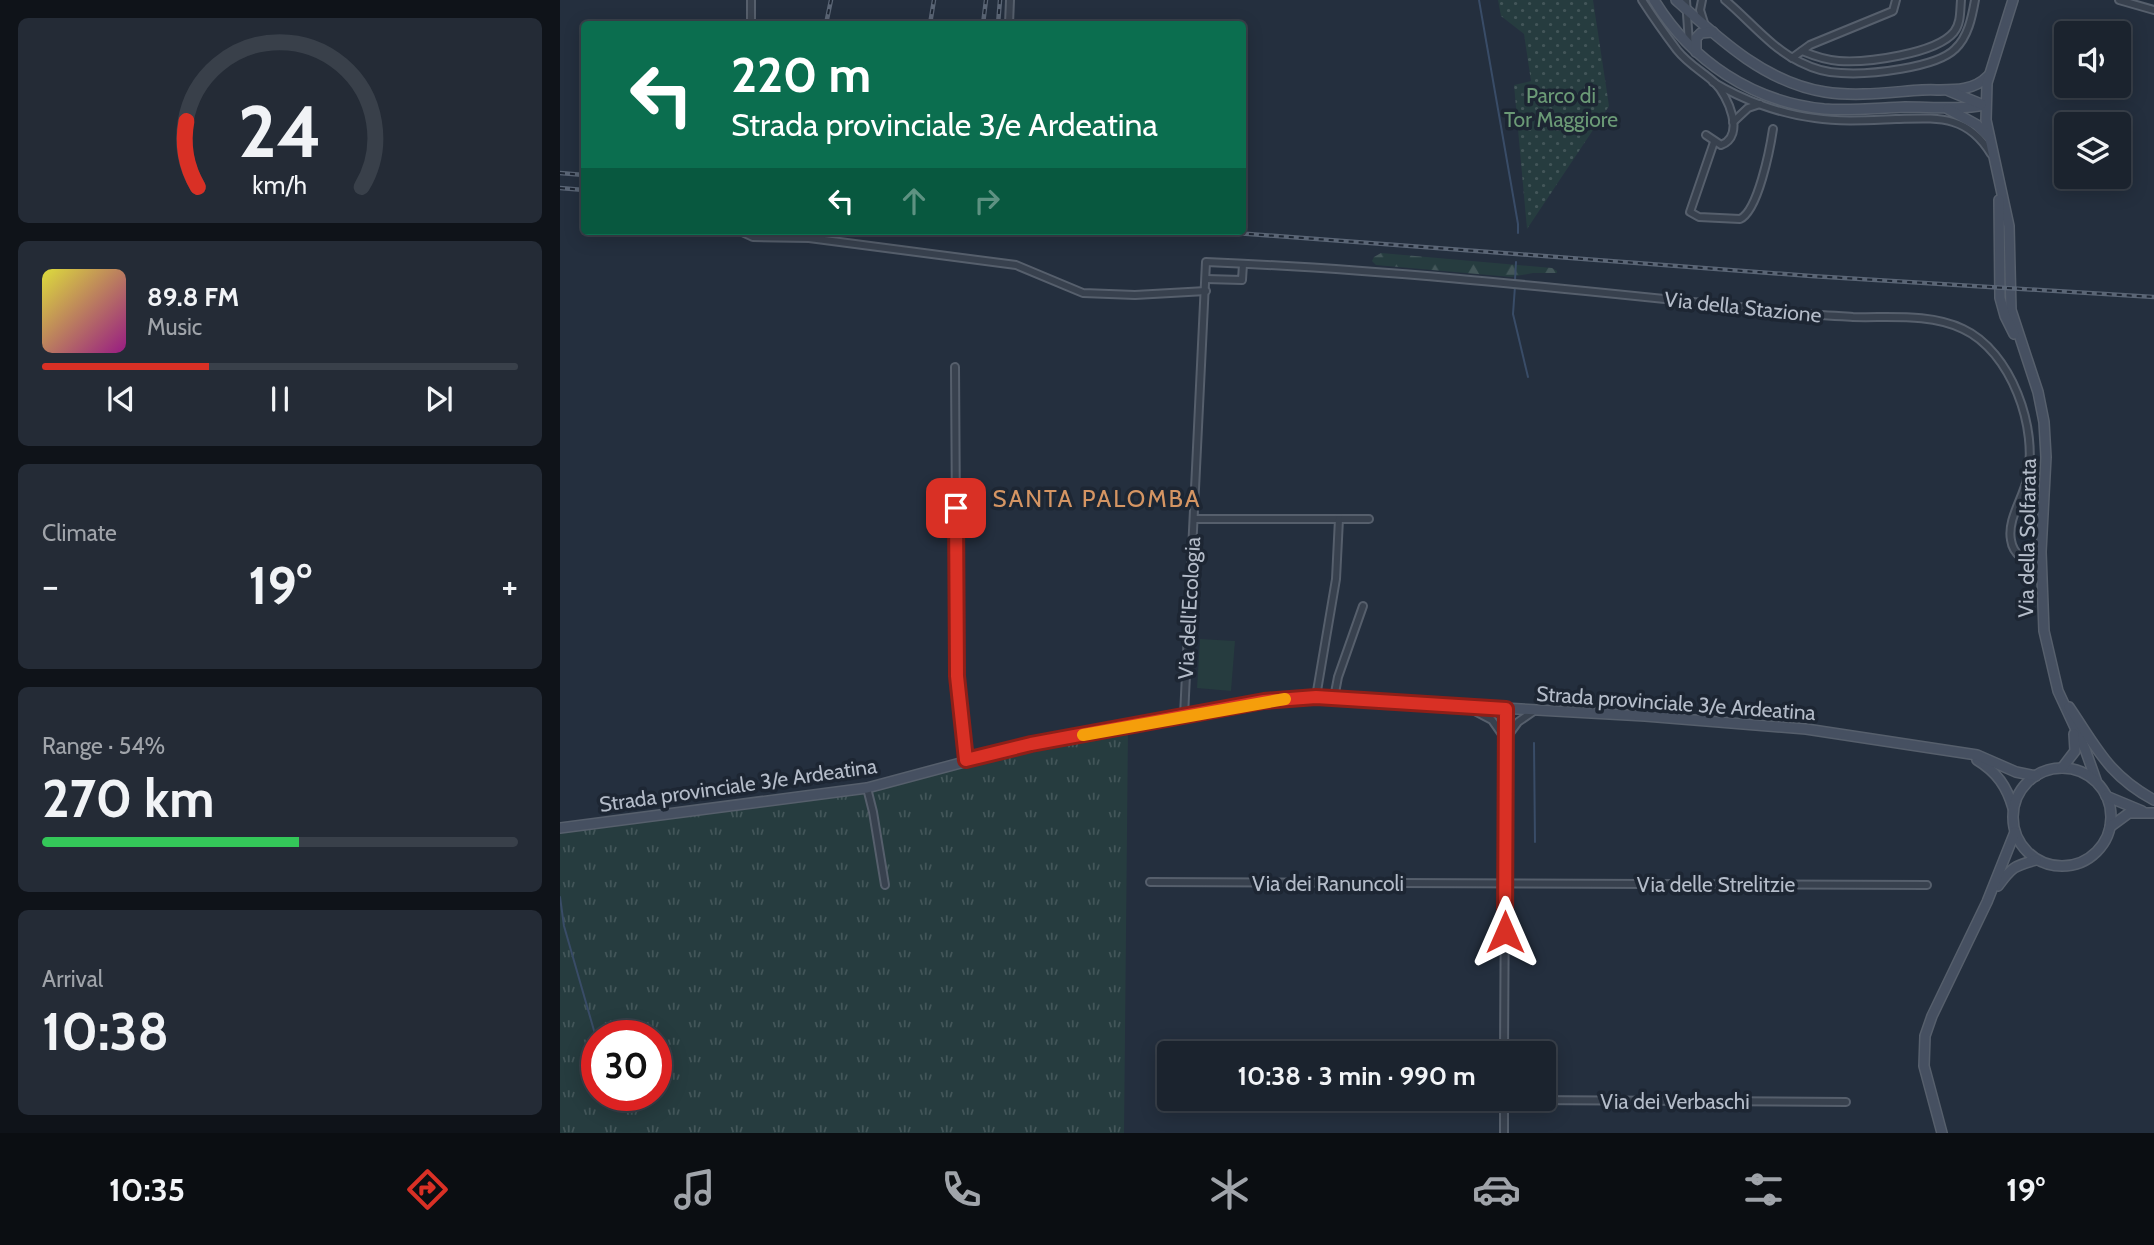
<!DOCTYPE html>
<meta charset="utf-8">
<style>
:root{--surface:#1b232e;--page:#242b36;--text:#f1f3f6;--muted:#a0a4aa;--line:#39404a;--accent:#d93025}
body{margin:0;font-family:Cabin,sans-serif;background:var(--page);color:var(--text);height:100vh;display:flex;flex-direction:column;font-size:26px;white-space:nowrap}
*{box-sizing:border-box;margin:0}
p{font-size:23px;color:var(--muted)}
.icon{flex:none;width:38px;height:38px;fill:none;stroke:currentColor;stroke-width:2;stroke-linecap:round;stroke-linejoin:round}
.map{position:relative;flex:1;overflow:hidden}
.drawer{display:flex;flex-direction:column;gap:18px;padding:18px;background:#0f1319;width:560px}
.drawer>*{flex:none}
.guide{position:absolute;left:21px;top:21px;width:665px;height:214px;border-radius:7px;box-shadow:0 4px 18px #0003,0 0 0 2px var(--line);background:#0b6e4f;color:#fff;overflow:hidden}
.tools{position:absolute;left:1494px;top:21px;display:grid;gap:14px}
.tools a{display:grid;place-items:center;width:77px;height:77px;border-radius:7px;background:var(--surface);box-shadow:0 4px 18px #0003,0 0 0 2px var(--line);font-size:35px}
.speed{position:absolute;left:21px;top:1020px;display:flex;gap:14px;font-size:35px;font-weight:700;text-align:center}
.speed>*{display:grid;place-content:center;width:91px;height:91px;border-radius:50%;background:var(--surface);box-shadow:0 4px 18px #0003,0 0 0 2px var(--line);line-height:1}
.speed .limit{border:10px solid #d22;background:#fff;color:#111}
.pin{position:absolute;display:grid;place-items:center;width:60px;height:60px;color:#fff;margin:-30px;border-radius:14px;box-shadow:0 4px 10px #0006}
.me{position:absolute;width:77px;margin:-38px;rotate:0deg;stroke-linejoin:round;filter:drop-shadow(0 0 5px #0008)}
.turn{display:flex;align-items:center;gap:24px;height:147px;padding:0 35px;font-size:32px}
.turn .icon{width:91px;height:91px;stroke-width:2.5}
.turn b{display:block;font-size:49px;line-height:60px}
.lanes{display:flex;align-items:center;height:66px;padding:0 35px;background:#0003;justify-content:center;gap:35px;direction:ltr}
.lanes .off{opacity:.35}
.big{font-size:52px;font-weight:700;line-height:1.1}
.drawer .tile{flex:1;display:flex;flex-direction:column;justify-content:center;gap:10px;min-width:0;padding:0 24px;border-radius:10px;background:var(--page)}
.drawer .dial{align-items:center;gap:0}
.dial svg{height:182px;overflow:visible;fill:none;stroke:var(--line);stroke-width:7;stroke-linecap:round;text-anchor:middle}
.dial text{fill:var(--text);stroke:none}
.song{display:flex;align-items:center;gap:21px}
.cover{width:84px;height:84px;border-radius:10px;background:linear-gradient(135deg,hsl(60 70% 55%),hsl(310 70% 35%))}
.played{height:7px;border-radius:4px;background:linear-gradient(90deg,var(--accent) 35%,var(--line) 35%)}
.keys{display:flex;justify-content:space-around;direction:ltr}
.heat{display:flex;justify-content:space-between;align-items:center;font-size:38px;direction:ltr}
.charge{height:10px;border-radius:5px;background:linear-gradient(90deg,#34c759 54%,var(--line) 0)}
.trip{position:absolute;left:597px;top:1041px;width:399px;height:70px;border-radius:7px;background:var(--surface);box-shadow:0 4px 18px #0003,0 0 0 2px var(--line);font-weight:700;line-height:70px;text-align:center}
.tabs{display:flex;height:112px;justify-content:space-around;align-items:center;background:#0b0e12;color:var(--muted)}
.tabs .icon{width:49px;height:49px}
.tabs .selected{color:var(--accent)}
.tabs b{font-size:32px;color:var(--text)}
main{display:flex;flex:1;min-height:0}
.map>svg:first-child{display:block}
.grass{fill:url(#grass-tufts);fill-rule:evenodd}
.forest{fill:url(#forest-firs)}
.park{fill:url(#park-dots)}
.pitch{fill:#263c3f}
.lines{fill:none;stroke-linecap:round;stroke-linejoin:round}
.stream{stroke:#394c67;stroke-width:2}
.street-casing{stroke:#565f6c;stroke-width:10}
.secondary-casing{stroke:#565f6c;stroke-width:12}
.street{stroke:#38414e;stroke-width:6}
.secondary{stroke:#465061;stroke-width:9}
.rail-casing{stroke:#5a6575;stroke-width:4.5}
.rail{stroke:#1d2633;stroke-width:2;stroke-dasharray:5;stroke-linecap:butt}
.route-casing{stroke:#8d1f18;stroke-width:18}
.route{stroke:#d93025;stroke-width:12}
.slow{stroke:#f59e0b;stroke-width:12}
.labels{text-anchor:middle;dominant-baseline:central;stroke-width:7;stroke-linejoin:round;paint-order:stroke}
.park-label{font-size:21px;fill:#6b9a76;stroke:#1d2633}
.street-label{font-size:21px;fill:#b4bcc9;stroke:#1d2633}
.quarter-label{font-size:24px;letter-spacing:2px;fill:#d59563;stroke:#1d2633}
</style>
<main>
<section class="drawer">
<div class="tile dial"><svg viewBox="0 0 100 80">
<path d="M14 69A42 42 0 1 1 86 69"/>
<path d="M14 69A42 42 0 0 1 9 40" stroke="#d93025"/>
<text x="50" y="56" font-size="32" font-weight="700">24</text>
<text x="50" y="72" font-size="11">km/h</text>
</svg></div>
<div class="tile">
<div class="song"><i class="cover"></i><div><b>89.8 FM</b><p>Music</p></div></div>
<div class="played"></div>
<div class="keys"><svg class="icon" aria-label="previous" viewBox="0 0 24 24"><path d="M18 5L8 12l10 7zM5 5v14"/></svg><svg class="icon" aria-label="pause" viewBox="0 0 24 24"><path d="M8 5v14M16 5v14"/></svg><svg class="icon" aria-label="next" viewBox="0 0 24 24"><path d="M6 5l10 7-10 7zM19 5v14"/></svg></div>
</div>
<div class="tile"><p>Climate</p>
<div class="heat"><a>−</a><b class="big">19°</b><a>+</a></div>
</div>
<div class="tile"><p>Range · 54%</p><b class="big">270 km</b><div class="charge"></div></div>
<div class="tile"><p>Arrival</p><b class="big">10:38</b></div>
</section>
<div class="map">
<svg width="1594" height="1133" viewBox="0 0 1594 1133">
<defs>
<pattern id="grass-tufts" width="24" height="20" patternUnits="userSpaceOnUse" patternTransform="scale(1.75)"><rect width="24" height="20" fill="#263c3f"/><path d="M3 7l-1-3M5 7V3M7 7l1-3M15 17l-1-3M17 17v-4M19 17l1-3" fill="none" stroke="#435659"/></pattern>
<pattern id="forest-firs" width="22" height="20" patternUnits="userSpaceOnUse" patternTransform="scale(1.75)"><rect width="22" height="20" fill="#263c3f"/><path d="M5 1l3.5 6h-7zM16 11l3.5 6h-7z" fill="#435659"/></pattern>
<pattern id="park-dots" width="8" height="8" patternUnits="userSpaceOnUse" patternTransform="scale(1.75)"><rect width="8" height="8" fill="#263c3f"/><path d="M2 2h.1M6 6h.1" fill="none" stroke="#435659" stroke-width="1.8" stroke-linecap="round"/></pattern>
</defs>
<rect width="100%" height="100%" fill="#242f3e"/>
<path class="grass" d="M568 726 564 1133H0V828L270 794 406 760ZM37 1036H96V1096H37Z"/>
<path class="forest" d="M821 253 992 268 997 271V273H973L951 277 816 265 812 261 814 257Z"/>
<path class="park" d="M938 0H1033L1049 106 967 229 954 85 971 81 964 34 941 16Z"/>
<path class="pitch" d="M640 639 675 641 671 691 637 688Z"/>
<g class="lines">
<g class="stream">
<path d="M919 0 958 224V233"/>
<path d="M955 280 956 262"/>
<path d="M955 286 953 314 968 377"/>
<path d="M974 743 975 842"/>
<path d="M0 897 4 926 37 1041"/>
<path d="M36 1093 37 1091"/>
</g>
<g class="street-casing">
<g id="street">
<path d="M191 0V24"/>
<path d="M1082 0C1093 17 1105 34 1117 50 1128 64 1143 72 1155 83 1168 96 1186 136 1161 145L1146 135"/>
<path d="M1126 0 1129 43"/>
<path d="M1142 0 1140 10 1144 23"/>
<path d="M1165 0C1189 20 1211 48 1240 62 1252 68 1267 73 1281 73 1308 75 1376 68 1395 49 1408 37 1412 17 1415 0"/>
<path d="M1559 0 1594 10"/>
<path d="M449 24 450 0"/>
<path d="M1242 51C1254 56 1266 60 1279 61 1306 63 1376 54 1394 32 1401 23 1400 11 1401 0"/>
<path d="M1232 58 1250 45 1333 11 1336 0"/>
<path d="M1153 82C1183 100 1220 114 1255 118 1282 122 1309 120 1336 119 1377 118 1407 114 1431 154"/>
<path d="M1173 122 1188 108 1200 104"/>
<path d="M1154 142 1130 212 1139 217 1180 219C1198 211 1210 149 1213 129"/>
<path d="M180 231 193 237 249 238 456 265 523 293 575 295 646 291"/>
<path d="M646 279 682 280 683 264"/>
<path d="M395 367 397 676 406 760"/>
<path d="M634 519H809"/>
<path d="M756 697 776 579 779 519"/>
<path d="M774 698 778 677 803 606"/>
<path d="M911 709 932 720 944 737"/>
<path d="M624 716 646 262C845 270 1043 293 1241 313 1258 315 1276 316 1293 317 1329 318 1370 313 1403 329 1451 351 1479 429 1467 479 1463 498 1447 520 1451 540 1453 555 1466 563 1481 564"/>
<path d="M947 737 958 722 974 711"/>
<path d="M307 788 313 812 325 885"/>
<path d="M590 882 1367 885"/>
<path d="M944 1054 946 709"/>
<path d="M784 1099 1286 1102"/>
<path d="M944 1133V1099"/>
</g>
</g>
<g class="secondary-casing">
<g id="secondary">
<path d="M1094 0C1131 61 1193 102 1264 109 1291 111 1318 108 1345 107 1372 107 1398 110 1425 105"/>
<path d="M1116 0C1159 39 1206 83 1265 92 1297 97 1331 92 1362 90 1385 89 1411 94 1428 76"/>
<path d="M1453 0 1427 83 1426 120 1449 226 1451 310 1478 392 1484 422 1486 457 1481 552 1484 631 1498 691 1525 749 1536 780"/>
<path d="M1136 52V38L1141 33 1153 32"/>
<path d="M1389 91 1421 104"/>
<path d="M1388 109 1417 125 1428 136"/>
<path d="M1439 200 1440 298 1445 316 1454 334"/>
<path d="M1509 707C1537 748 1548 775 1594 800"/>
<path d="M1417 760C1437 772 1447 787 1453 808"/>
<circle cx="1502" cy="817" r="49"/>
<path d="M1502 768 1515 751 1514 734"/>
<path d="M1546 796 1582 811"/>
<path d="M1550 827 1569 813H1594"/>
<path d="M0 828 307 788 464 746 703 701 744 697 1085 716 1246 729 1417 755 1456 772 1476 776"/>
<path d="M1438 886C1452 867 1454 866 1476 860"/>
<path d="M1382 1133 1364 1066 1365 1036 1372 1016 1427 902 1455 832"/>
</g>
</g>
<use href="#street" class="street"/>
<use href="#secondary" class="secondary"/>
<g class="rail-casing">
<g id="rail">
<path d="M266 24 271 0"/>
<path d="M370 24 374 0"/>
<path d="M423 24 426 0"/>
<path d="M438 24 440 0"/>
<path d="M0 173 24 175"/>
<path d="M0 188 24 190"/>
<path d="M649 231 1251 276 1594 297"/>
</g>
</g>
<use href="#rail" class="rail"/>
</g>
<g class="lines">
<g class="route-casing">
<path id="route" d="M396 508 397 676 406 760 471 744 704 701 756 697 946 709 945 932"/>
</g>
<use href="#route" class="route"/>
<path class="slow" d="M523 735 725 699"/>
</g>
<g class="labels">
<g class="park-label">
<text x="1001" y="95">Parco di<tspan x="1001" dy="24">Tor Maggiore</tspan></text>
</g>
<g class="street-label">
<text transform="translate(1183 307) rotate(6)">Via della Stazione</text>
<text transform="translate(1467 538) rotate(-89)">Via della Solfarata</text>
<text transform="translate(629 608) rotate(-87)">Via dell'Ecologia</text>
<text transform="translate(1116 703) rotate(4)">Strada provinciale 3/e Ardeatina</text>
<text transform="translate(178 785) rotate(-8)">Strada provinciale 3/e Ardeatina</text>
<text x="768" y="883">Via dei Ranuncoli</text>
<text x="1156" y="884">Via delle Strelitzie</text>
<text x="1115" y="1101">Via dei Verbaschi</text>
</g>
<g class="quarter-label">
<text x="537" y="498">SANTA PALOMBA</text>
</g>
</g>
</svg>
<div class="tools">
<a><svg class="icon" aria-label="sound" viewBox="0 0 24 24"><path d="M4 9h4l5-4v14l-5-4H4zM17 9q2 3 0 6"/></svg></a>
<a><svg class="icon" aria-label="layers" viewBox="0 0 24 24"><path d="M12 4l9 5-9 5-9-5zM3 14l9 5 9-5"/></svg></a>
</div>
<div class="speed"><div class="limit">30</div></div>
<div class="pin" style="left:396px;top:508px;background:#d93025"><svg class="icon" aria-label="arrive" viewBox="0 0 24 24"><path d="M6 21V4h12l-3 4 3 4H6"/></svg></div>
<svg class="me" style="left:945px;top:932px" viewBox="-20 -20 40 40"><path d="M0-17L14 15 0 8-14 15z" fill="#d93025" stroke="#fff" stroke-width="4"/></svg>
<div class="trip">10:38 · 3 min · 990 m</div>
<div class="guide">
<div class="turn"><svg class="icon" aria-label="left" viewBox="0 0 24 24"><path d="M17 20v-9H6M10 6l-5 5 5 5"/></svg><div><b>220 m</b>Strada provinciale 3/e Ardeatina</div></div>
<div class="lanes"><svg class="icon" aria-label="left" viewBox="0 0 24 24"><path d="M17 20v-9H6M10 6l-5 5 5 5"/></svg><svg class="icon off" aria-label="ahead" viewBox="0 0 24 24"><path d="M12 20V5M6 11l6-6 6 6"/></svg><svg class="icon off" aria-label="right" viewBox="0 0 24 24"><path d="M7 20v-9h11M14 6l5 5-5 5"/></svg></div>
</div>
</div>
</main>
<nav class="tabs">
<b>10:35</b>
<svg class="icon selected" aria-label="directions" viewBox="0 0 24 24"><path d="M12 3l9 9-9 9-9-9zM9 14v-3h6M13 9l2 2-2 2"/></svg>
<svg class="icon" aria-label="music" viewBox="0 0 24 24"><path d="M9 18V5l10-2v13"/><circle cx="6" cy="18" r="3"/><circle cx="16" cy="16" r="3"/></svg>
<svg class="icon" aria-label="phone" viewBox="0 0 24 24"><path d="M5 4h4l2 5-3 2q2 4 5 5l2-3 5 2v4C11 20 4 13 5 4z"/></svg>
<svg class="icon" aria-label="climate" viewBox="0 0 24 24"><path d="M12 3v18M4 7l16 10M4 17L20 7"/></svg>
<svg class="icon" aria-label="car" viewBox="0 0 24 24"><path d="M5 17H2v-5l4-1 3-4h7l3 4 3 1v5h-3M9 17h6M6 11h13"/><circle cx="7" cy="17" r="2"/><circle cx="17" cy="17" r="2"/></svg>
<svg class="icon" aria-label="filters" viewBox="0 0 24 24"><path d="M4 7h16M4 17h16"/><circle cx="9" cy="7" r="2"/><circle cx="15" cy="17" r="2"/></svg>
<b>19°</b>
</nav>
